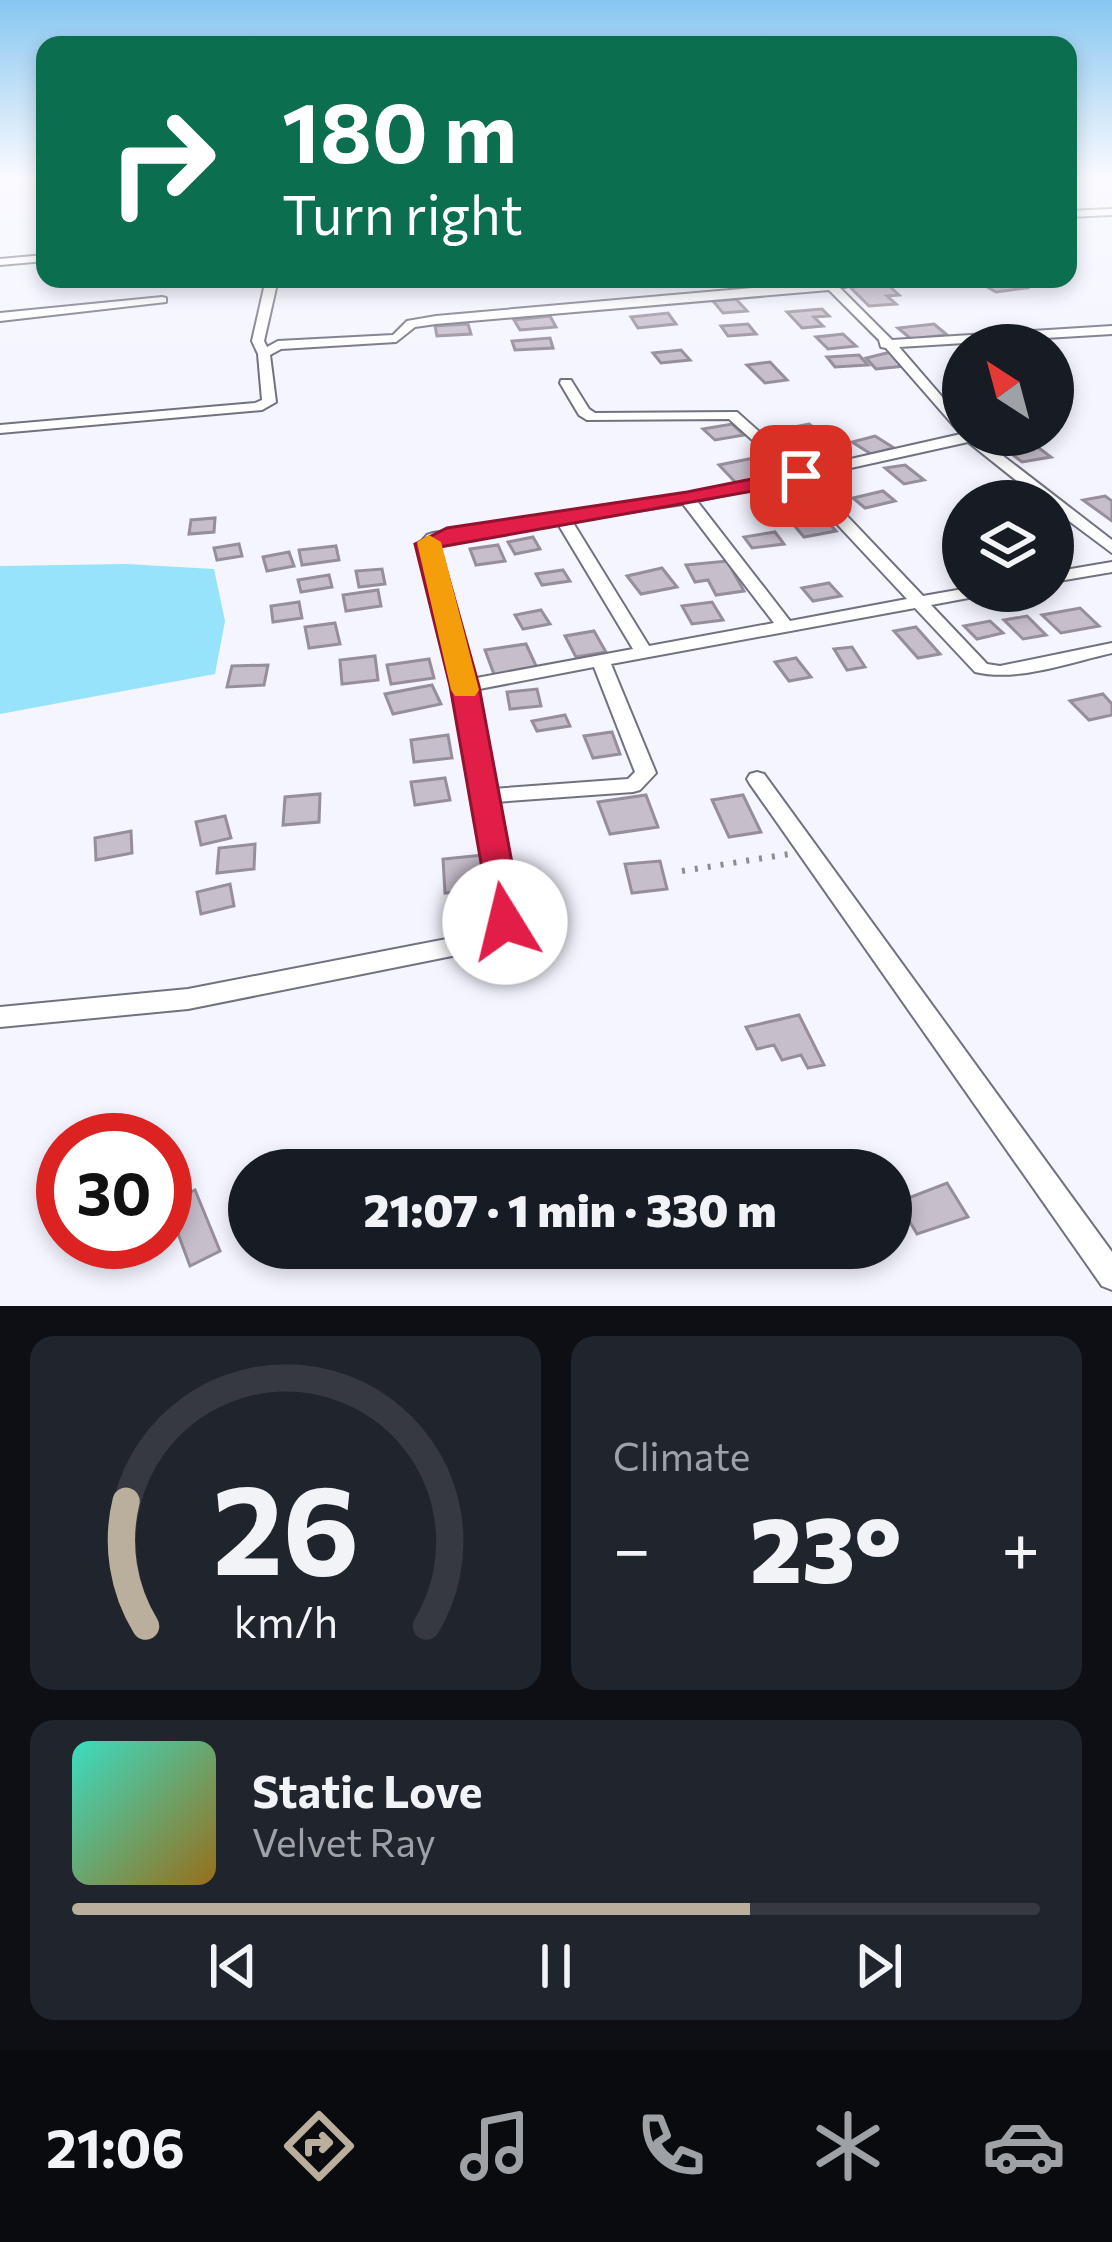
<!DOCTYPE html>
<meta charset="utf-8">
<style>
:root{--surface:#171b24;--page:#20242c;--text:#f1f3f6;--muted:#9ea1a6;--line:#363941;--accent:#baaf9c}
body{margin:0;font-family:Commissioner,sans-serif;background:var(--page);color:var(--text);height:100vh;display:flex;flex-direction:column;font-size:45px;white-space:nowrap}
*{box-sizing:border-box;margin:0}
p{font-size:39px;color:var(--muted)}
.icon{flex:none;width:66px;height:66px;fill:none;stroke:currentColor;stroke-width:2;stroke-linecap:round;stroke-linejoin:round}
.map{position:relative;height:1306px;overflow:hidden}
.sheet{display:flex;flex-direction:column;gap:30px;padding:30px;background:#0d0f14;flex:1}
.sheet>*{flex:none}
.banner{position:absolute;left:36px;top:36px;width:1041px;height:252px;border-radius:24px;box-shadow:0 6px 18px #0003;background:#0b6e4f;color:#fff;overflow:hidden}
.needle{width:78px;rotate:324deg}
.fabs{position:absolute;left:942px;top:324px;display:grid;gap:24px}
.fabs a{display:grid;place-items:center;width:132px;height:132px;border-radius:50%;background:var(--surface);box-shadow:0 6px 18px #0003;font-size:60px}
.speed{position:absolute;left:36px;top:1113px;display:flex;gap:24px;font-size:60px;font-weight:700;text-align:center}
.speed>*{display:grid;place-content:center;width:156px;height:156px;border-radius:50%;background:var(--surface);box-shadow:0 6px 18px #0003;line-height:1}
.speed .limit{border:18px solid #d22;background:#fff;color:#111}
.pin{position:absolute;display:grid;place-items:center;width:102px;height:102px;color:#fff;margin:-51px;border-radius:24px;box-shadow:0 6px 18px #0006}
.me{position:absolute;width:132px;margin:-66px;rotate:351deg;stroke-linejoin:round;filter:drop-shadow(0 0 9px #0008)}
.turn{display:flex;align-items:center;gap:42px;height:252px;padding:0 48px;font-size:54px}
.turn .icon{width:156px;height:156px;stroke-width:2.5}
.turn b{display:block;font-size:84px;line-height:102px}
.big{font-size:90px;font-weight:800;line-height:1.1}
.sheet .card{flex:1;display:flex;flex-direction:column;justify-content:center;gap:18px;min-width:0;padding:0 42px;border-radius:24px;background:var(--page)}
.sheet .dial{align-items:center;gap:0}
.dial svg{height:312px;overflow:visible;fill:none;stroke:var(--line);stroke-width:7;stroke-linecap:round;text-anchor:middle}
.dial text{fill:var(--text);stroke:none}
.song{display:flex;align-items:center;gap:36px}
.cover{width:144px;height:144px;border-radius:18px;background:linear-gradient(135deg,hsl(170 70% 55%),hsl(40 70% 35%))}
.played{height:12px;border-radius:6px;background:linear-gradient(90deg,var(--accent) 70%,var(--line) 70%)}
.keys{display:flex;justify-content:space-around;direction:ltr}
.heat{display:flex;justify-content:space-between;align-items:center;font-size:66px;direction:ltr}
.sheet .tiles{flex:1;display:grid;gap:30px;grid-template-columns:1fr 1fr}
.card:last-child{grid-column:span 2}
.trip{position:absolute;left:228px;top:1149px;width:684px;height:120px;border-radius:60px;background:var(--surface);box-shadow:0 6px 18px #0003;font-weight:800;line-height:120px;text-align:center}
.dock{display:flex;height:192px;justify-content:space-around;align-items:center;background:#090b0e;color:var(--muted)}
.dock .icon{width:84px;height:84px}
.dock .on{color:var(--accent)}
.dock b{font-size:54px;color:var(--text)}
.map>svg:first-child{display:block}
.water{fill:#97e3fc}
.building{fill:#c7becc;stroke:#968e9b;stroke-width:3}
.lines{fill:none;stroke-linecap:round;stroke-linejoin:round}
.street-casing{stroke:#717280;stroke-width:4}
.path{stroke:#8c8d94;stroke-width:6;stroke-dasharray:3 10;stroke-linecap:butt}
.street{fill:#fff;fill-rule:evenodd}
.route{fill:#e11d48;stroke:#92132f;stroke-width:3}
.slow{fill:#f59e0b}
</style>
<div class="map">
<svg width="1112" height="1306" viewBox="0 0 1112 1306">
<rect width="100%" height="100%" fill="#f4f5ff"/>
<path class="water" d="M126 564 214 569 225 621 215 674 0 714V566Z"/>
<g class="building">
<path d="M995 279H1011L1026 288 996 292 982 284 999 281Z"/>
<path d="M888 285 899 295 887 296 896 304 869 306 850 287Z"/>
<path d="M736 299 747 311 723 313 713 301Z"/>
<path d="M822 309 829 316 814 317 823 326 802 328 787 312Z"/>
<path d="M668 313 676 324 638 328 631 317Z"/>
<path d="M550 316 556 327 520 330 514 320Z"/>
<path d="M468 324 471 334 437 336 435 326Z"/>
<path d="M748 324 756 334 728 336 721 326Z"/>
<path d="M934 324 947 335 911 339 898 328Z"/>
<path d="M843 334 856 346 828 349 816 337Z"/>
<path d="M550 338 553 348 515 350 512 341Z"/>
<path d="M681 350 690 360 661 363 653 353Z"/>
<path d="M891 352 905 366 876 369 866 358Z"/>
<path d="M859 355 868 365 835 367 827 357Z"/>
<path d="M770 362 787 380 765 383 747 365Z"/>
<path d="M732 424 744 435 715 440 703 429Z"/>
<path d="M809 424 822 434 791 440 778 430Z"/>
<path d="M875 436 894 448 871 454 852 442Z"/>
<path d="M1035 445 1051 457 1022 462 1005 449Z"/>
<path d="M754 458 775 479 739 486 719 465Z"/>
<path d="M905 465 924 480 904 484 885 468Z"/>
<path d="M883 491 895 501 865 508 853 498Z"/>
<path d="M800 493 815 505 794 510 779 498Z"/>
<path d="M1105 496 1112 501V521L1083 500Z"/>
<path d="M215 518 214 532 189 534 191 520Z"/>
<path d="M825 519 836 531 804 537 793 524Z"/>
<path d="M775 532 784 544 752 548 744 537Z"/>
<path d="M533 537 540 549 515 554 508 542Z"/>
<path d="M239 544 242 556 217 560 214 548Z"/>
<path d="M498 545 505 561 476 565 470 549Z"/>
<path d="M336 546 339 560 302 565 299 550Z"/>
<path d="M289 552 294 566 267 571 263 557Z"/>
<path d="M727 561 744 591 716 595 708 580 695 582 686 565Z"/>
<path d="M662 568 677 587 641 594 627 576Z"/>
<path d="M382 569 385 584 359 587 356 571Z"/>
<path d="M563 570 570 581 542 585 536 574Z"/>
<path d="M329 575 332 587 301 592 298 580Z"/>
<path d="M829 583 841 596 813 601 802 588Z"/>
<path d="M378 590 381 606 346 611 343 595Z"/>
<path d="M299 602 302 618 273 622 271 606Z"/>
<path d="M712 602 723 620 692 624 682 606Z"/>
<path d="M1080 608 1099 626 1061 633 1042 615Z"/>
<path d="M541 610 550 624 523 629 515 615Z"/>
<path d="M1027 616 1046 635 1023 639 1004 620Z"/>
<path d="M990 621 1003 633 977 639 964 626Z"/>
<path d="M335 623 340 644 309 648 305 627Z"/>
<path d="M916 627 940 654 918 658 894 631Z"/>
<path d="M594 631 606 652 576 657 565 636Z"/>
<path d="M526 644 538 670 495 677 485 650Z"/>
<path d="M852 647 865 667 847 670 834 649Z"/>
<path d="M375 656 378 680 342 684 340 660Z"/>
<path d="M796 658 811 677 789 681 775 662Z"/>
<path d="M429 659 434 678 391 684 387 665Z"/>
<path d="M268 665 264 685 227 687 232 666Z"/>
<path d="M432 685 441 704 393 714 385 694Z"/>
<path d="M537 689 541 706 510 709 507 692Z"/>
<path d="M1103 694 1112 704V715L1089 720 1070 701Z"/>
<path d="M565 715 570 726 537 731 532 721Z"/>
<path d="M612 732 620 754 593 758 584 736Z"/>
<path d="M448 735 452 758 414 762 411 740Z"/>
<path d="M445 778 450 800 415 805 411 782Z"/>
<path d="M320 794 319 822 283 825 285 797Z"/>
<path d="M646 795 658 827 610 834 598 802Z"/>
<path d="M743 795 761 832 729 837 712 800Z"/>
<path d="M225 816 231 838 201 845 196 822Z"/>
<path d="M131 831 132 853 96 860 95 838Z"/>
<path d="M255 844 254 869 217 873 219 848Z"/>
<path d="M484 855 487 889 445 893 443 859Z"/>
<path d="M660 861 667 889 632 893 625 864Z"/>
<path d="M230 884 234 906 201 914 197 892Z"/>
<path d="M799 1015 824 1065 808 1068 801 1055 782 1060 774 1045 757 1049 746 1027Z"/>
<path d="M947 1183 968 1217 917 1234 898 1202Z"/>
<path d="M195 1190 220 1251 190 1266 167 1204Z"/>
</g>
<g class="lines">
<g class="street-casing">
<g id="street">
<path d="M1112 209V215L1068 217V211Z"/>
<path d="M45 255V261L0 265V259Z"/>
<path d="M266 279H278L264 341 267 347 278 341 393 335 407 321 436 316 853 279H878L840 288 892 340 1112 326V334L899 347 963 421V435H976L1112 540V553L1053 509V501H1042L968 442 810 477 923 596 963 589 987 591 979 596 931 605 987 664 1000 666 1112 643V653C1068 663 1018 682 975 672L915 608 611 664 656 773 640 790 633 792 495 802 516 922 513 928 462 954 188 1009 0 1027V1007L188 989 457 937 493 918 455 686 419 544 427 535 433 533 687 494 789 473 729 419 587 420 579 415 560 383 561 380H571L589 409 595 413 737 412 802 470 961 434 886 348 881 347 879 340 829 290 436 324 415 327 396 342 281 349 270 355 276 402 262 410 0 433V425L255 403 262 400 258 354 252 341ZM796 480 907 599 790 621 697 501ZM683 504 774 623 649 646 572 521ZM558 524 633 649 471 679 435 545 438 542ZM594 667 635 772 628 779 492 789 474 690Z"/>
<path d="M162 297 166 298V302L0 321V313Z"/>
<path d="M1112 562V572L1053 582V572Z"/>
<path d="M757 772 764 774 1112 1252V1290L1102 1286 750 784 747 779 750 774Z"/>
</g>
</g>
<path class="path" d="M682 871 789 854"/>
<use href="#street" class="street"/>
</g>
<linearGradient id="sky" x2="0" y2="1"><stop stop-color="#87c7f0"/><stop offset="0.49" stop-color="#fafaff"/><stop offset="1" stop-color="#fafaff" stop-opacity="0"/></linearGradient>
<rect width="1112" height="362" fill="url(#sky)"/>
<path class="route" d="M801 469 809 471V481L440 547 479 686 523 922 518 931 505 935 493 931 450 686 415 544 447 528 687 492Z"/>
<path class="slow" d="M429 535 441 542 479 690 475 696H455L451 690 417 542Z"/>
</svg>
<div class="fabs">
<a><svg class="needle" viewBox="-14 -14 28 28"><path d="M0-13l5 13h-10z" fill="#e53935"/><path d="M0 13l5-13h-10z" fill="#9ea1a6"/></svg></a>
<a><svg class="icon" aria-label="layers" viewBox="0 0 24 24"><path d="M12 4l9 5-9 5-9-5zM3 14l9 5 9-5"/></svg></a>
</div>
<div class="speed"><div class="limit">30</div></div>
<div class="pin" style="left:801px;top:476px;background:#d93025"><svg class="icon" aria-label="arrive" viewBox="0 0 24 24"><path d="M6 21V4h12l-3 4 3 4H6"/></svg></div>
<svg class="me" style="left:505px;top:922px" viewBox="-20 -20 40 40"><circle r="19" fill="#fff"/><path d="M0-13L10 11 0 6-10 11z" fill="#e11d48"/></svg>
<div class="trip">21:07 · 1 min · 330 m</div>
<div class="banner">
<div class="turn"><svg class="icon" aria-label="right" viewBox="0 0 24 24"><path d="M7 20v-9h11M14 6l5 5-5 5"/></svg><div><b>180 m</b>Turn right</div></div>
</div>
</div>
<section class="sheet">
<div class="tiles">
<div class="card dial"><svg viewBox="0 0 100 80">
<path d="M14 69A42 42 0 1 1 86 69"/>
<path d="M14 69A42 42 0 0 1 9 37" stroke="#baaf9c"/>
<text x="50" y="56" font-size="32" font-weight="700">26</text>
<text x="50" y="72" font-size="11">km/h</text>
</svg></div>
<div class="card"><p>Climate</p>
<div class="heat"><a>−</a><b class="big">23°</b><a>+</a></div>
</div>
<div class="card">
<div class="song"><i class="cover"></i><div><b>Static Love</b><p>Velvet Ray</p></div></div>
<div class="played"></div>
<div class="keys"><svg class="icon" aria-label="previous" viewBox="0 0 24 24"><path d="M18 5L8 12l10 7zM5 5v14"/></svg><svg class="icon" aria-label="pause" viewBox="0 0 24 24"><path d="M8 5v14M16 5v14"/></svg><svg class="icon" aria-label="next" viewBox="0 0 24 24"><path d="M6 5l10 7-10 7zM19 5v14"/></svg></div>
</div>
</div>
</section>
<nav class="dock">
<b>21:06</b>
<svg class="icon on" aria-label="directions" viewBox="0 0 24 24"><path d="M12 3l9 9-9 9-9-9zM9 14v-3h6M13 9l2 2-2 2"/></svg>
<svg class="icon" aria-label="music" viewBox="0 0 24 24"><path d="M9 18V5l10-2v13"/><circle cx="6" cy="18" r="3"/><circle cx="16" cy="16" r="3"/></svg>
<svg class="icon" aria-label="phone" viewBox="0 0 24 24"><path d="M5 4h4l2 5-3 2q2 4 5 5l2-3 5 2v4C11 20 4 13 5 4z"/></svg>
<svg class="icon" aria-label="climate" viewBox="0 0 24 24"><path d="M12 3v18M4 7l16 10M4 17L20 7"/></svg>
<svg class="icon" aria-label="car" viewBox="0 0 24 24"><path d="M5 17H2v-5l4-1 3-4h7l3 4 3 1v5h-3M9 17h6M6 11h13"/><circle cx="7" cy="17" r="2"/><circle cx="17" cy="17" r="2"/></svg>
</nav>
